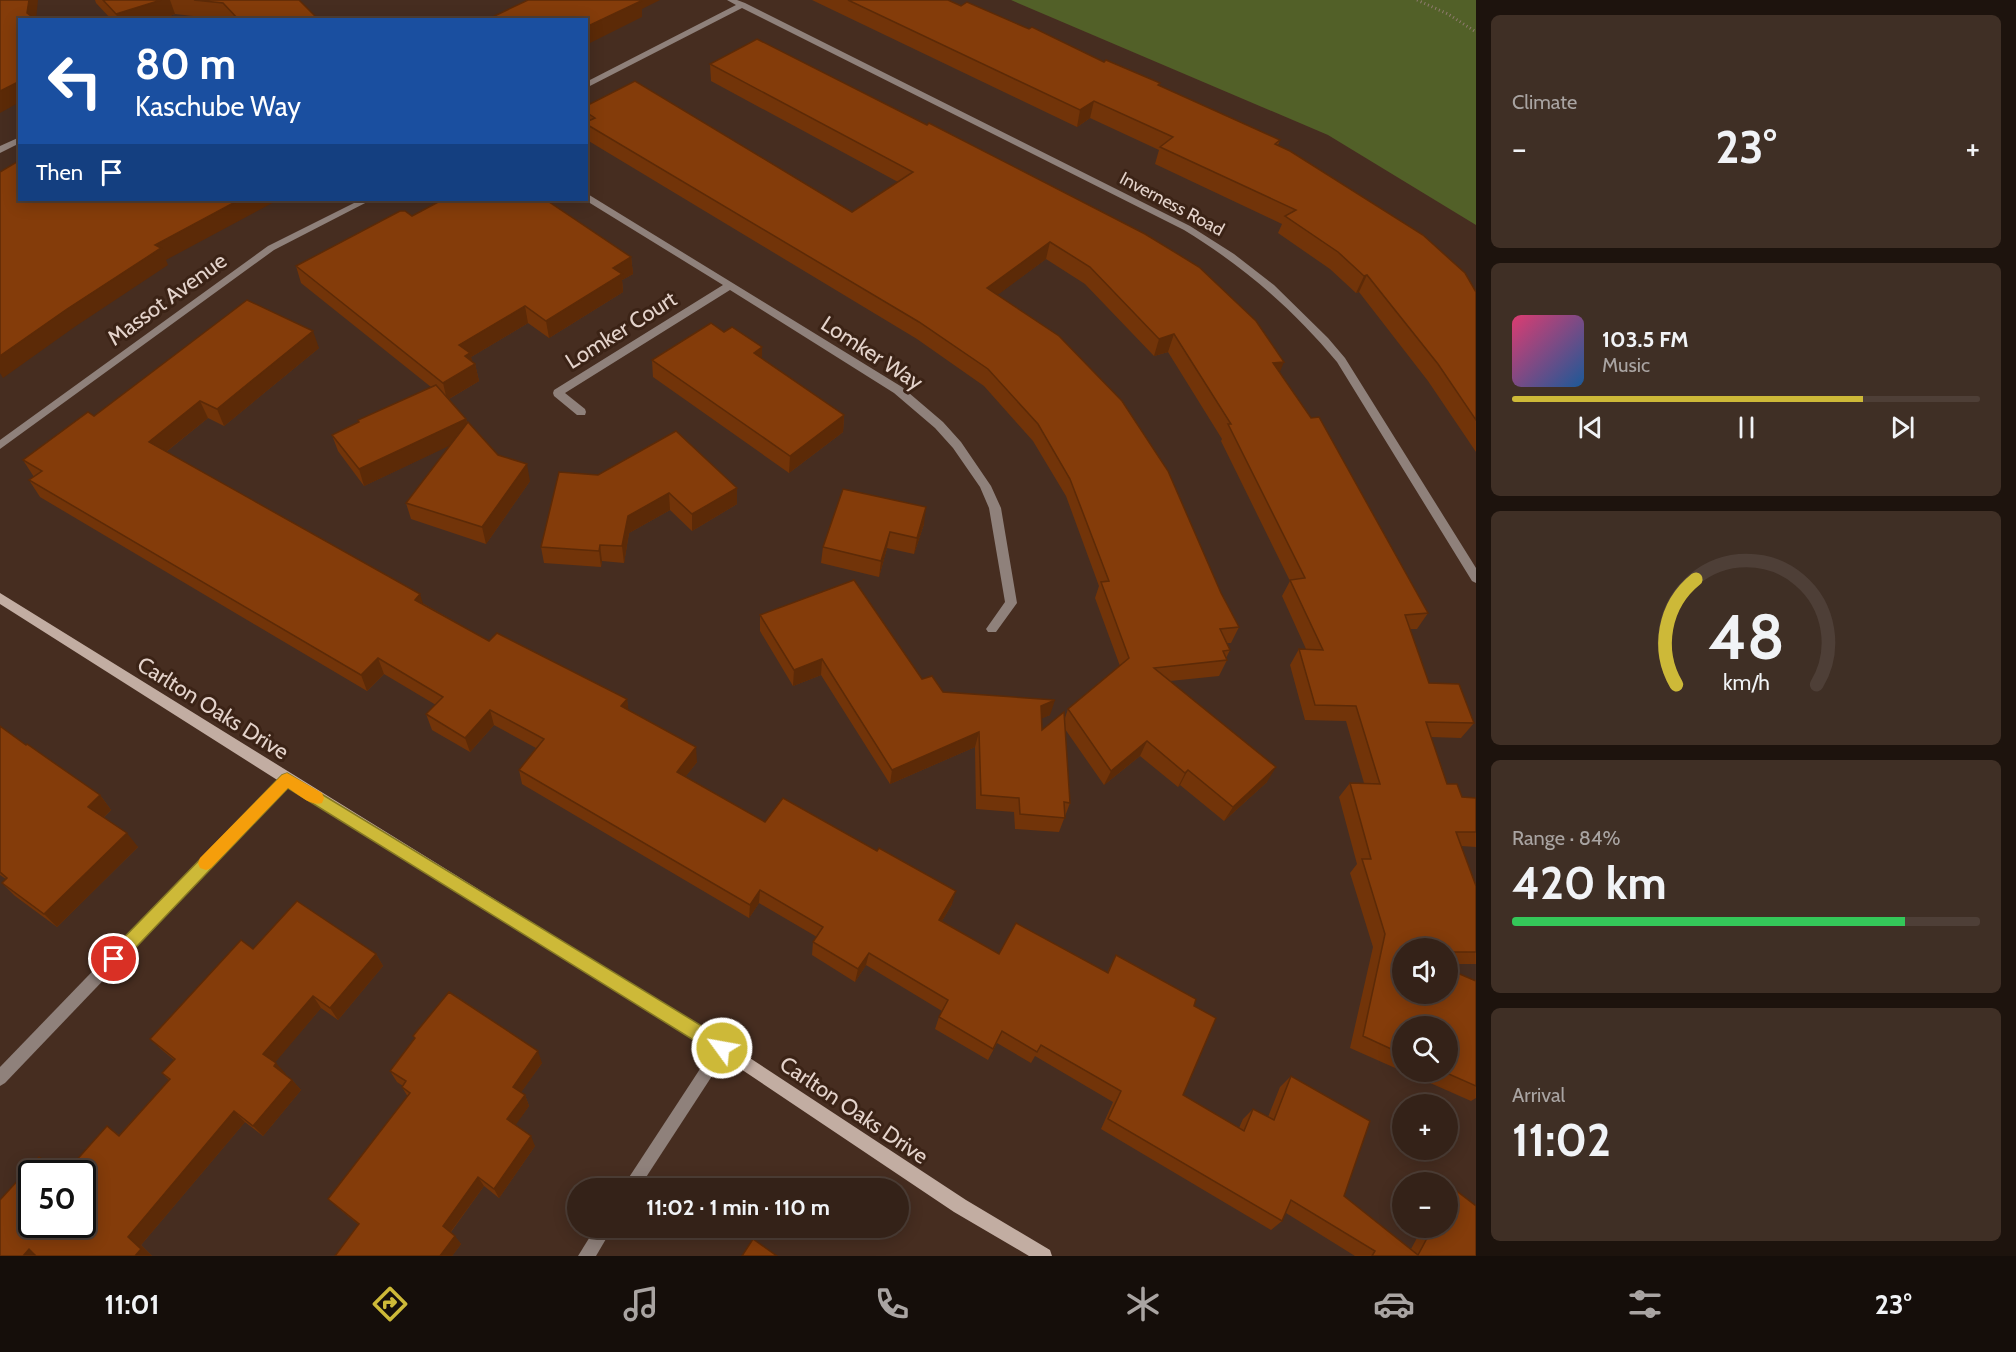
<!DOCTYPE html>
<meta charset="utf-8">
<style>
:root{--surface:#342218;--page:#3f2f25;--text:#f1f3f6;--muted:#a9a4a2;--line:#4e3f37;--accent:#cdb938}
body{margin:0;font-family:Cabin,sans-serif;background:var(--page);color:var(--text);height:100vh;display:flex;flex-direction:column;font-size:22px;white-space:nowrap}
*{box-sizing:border-box;margin:0}
p{font-size:20px;color:var(--muted)}
.icon{flex:none;width:33px;height:33px;fill:none;stroke:currentColor;stroke-width:2;stroke-linecap:round;stroke-linejoin:round}
.map{position:relative;flex:1;overflow:hidden}
.drawer{display:flex;flex-direction:column;gap:15px;padding:15px;background:#1d130d;width:540px}
.drawer>*{flex:none}
.top-card{position:absolute;left:18px;top:18px;width:570px;height:183px;border-radius:0px;box-shadow:0 3px 15px #0003,0 0 0 2px var(--line);background:#1a4fa0;color:#fff;overflow:hidden}
.fabs{position:absolute;left:1392px;top:938px;display:grid;gap:12px}
.fabs a{display:grid;place-items:center;width:66px;height:66px;border-radius:50%;background:var(--surface);box-shadow:0 3px 15px #0003,0 0 0 2px var(--line);font-size:30px}
.speed{position:absolute;left:18px;top:1160px;display:flex;gap:12px;font-size:30px;font-weight:700;text-align:center}
.speed>*{display:grid;place-content:center;width:78px;height:78px;border-radius:50%;background:var(--surface);box-shadow:0 3px 15px #0003,0 0 0 2px var(--line);line-height:1}
.speed .limit{border:3px solid #111;border-radius:9px;background:#fff;color:#111}
.pin{position:absolute;display:grid;place-items:center;width:51px;height:51px;color:#fff;margin:-26px;border:3px solid #fff;border-radius:50%;box-shadow:0 2px 6px #0007}
.me{position:absolute;width:66px;margin:-33px;rotate:302deg;stroke-linejoin:round;filter:drop-shadow(0 0 4px #0008)}
.turn{display:flex;align-items:center;gap:21px;height:126px;padding:0 18px;font-size:27px}
.turn .icon{width:78px;height:78px;stroke-width:2.5}
.turn b{display:block;font-size:42px;line-height:51px}
.then{display:flex;align-items:center;height:57px;padding:0 18px;background:#0003;gap:12px;font-size:22px}
.big{font-size:45px;font-weight:800;line-height:1.1}
.drawer .widget{flex:1;display:flex;flex-direction:column;justify-content:center;gap:9px;min-width:0;padding:0 21px;border-radius:9px;background:var(--page)}
.drawer .dial{align-items:center;gap:0}
.dial svg{height:156px;overflow:visible;fill:none;stroke:var(--line);stroke-width:7;stroke-linecap:round;text-anchor:middle}
.dial text{fill:var(--text);stroke:none}
.song{display:flex;align-items:center;gap:18px}
.cover{width:72px;height:72px;border-radius:9px;background:linear-gradient(135deg,hsl(340 70% 55%),hsl(210 70% 35%))}
.played{height:6px;border-radius:3px;background:linear-gradient(90deg,var(--accent) 75%,var(--line) 75%)}
.keys{display:flex;justify-content:space-around;direction:ltr}
.heat{display:flex;justify-content:space-between;align-items:center;font-size:33px;direction:ltr}
.charge{height:9px;border-radius:4px;background:linear-gradient(90deg,#34c759 84%,var(--line) 0)}
.trip{position:absolute;left:567px;top:1178px;width:342px;height:60px;border-radius:30px;background:var(--surface);box-shadow:0 3px 15px #0003,0 0 0 2px var(--line);font-weight:800;line-height:60px;text-align:center}
.tab-bar{display:flex;height:96px;justify-content:space-around;align-items:center;background:#150e0a;color:var(--muted)}
.tab-bar .icon{width:42px;height:42px}
.tab-bar .current{color:var(--accent)}
.tab-bar b{font-size:27px;color:var(--text)}
main{display:flex;flex:1;min-height:0}
.map>svg:first-child{display:block}
.green{fill:#526028}
.lines{fill:none;stroke-linecap:round;stroke-linejoin:round}
.path{stroke:#907b70;stroke-width:3;stroke-dasharray:1 3;stroke-linecap:butt}
.street{fill:#8f817b;fill-rule:evenodd}
.secondary{fill:#c2ada2;fill-rule:evenodd}
.wall{fill:#723409}
.shaded-wall{fill:#5c2a07}
.building{fill:#843c0a;stroke:#5c2a07;stroke-width:1.5}
.route{fill:#cdb938;stroke:#857824;stroke-width:1.5}
.slow{fill:#f59e0b}
.labels{text-anchor:middle;dominant-baseline:central;stroke-width:6;stroke-linejoin:round;paint-order:stroke}
.far-street-label{font-size:18px;fill:#e4d3cb;stroke:#3b2316}
.street-label{font-size:22px;fill:#e4d3cb;stroke:#3b2316}
</style>
<main>
<div class="map">
<svg width="1476" height="1256" viewBox="0 0 1476 1256">
<rect width="100%" height="100%" fill="#462d20"/>
<path class="green" d="M1011 0H1476V225L1328 135Z"/>
<g class="lines">
<path class="path" d="M1417 0 1448 14 1476 32"/>
<g class="street">
<path d="M727 0H737L745 3 1190 226 1234 254 1274 285 1328 338 1345 358 1476 568V583L1472 581 1337 362C1293 309 1243 266 1184 230L742 8 586 88V82L736 5Z"/>
<path d="M20 137V143L0 153V146Z"/>
<path d="M586 193 902 387 943 422 961 442 991 486 1001 508 1017 603 996 632H988L986 629 1005 602 989 508 980 487 953 448 935 428 894 393 730 290 565 393 585 409 586 412 585 415H577L554 396 553 393 554 390 723 285 585 200Z"/>
<path d="M360 200H371L274 250 0 449V440L268 246Z"/>
<path d="M287 773 292 775 294 779 292 783 5 1083 0 1086V1067L282 775Z"/>
<path d="M722 1041 727 1043 729 1048 727 1053 639 1188H622L717 1043Z"/>
<path d="M596 1227H613L596 1256H578Z"/>
</g>
<path class="secondary" d="M0 593 727 1043 966 1200 1050 1250 1052 1256H1029L954 1212 717 1053 282 783 0 604Z"/>
</g>
<g class="wall">
<path d="M95 0H299L318 20H228L175 14 158 20H112L96 3Z"/>
<path d="M812 0H948L1104 62 1160 83 1159 86 1280 140 1278 145 1476 292V452L1428 381 1359 292 1356 293 1330 269 1278 233 1282 224 1155 164 1159 150 1090 118 1077 127Z"/>
<path d="M757 39 1279 373 1428 613 1417 629H1410L1429 683 1474 723 1461 738 1431 737 1447 784 1462 797 1476 798V847L1461 846 1476 886V964H1448V948H1402V993L1476 981V1098L1471 1101 1403 1071H1448L1402 1026V1071L1350 1048 1373 947 1350 873 1357 864 1339 797 1350 783H1364L1346 721 1305 720 1290 665 1299 649H1306L1282 596 1290 581 1221 441 1222 439 1168 352 1154 356 1085 284 1046 259 997 295 1221 593 1239 627 1231 643H1226L1230 650 1226 658 1227 660 1219 676 1170 681 1267 782 1224 821 1180 785 1178 787 1140 756 1104 785 1065 729 1070 803 1059 832 1015 829 1014 812 976 809 975 747 890 784 821 675 793 686 760 631V615L922 679 943 692 1050 715 1042 718V730L1065 718 1068 709 1120 666 1095 598 1099 586 1066 496 1033 441 984 386 917 339 587 140 586 106 852 212 898 182 711 81 710 64Z"/>
<path d="M412 216 631 257 633 274 622 280 623 292 549 338 528 323 471 357 472 362 475 364 479 381 449 399 466 419 467 423 498 455 530 481 486 544 411 519 406 503 450 445 364 486 338 451 332 435 358 422V420L431 387 301 283 296 266Z"/>
<path d="M319 348 224 426 208 418 166 452 424 604 489 641 627 699 628 710 697 762 685 777 765 822 952 904 942 921 999 954 1107 973 1116 955 1194 1006 1183 1095 1239 1128 1243 1119 1253 1109 1268 1117 1280 1087 1291 1076 1344 1196 1411 1249 1423 1227H1448V1193L1454 1189 1476 1256H1355L1286 1213 1282 1221 1271 1230 1101 1129 1113 1102 1035 1056 1031 1063 997 1043 988 1060 935 1029 939 1017 942 1011 866 965 855 982 812 955 813 942 817 937 759 903 749 918 522 784 519 770 536 748 494 725 470 752 432 730 426 714 436 705 384 674 367 691 40 497 29 480 34 477 23 460 94 416Z"/>
<path d="M762 359 844 415 843 432 789 473 653 377 652 360Z"/>
<path d="M559 472 737 488V504L692 531 670 510 629 533 624 563 602 561 601 567 544 563 541 547Z"/>
<path d="M924 524 914 554 887 548 879 577 821 563 823 547Z"/>
<path d="M0 726 26 745 100 795 111 810 104 817 138 847 57 927 15 896 2 883 6 879 0 875Z"/>
<path d="M297 901 376 954 383 966 338 1020 321 1008 275 1062 285 1075 292 1080 301 1090 263 1136 245 1122 141 1245 152 1256H0V1200L39 1157 61 1173H32V1224H82V1173H65L107 1126 119 1135 169 1080 162 1073 174 1060 162 1050 150 1039 241 940 253 949Z"/>
<path d="M413 1036 542 1063 521 1092 525 1095 529 1106 515 1125 535 1146 499 1198 484 1186 451 1232 461 1244 452 1256H335L359 1225 337 1207 328 1199 408 1097 402 1087 403 1086 397 1082 390 1071 415 1039Z"/>
</g>
<g class="shaded-wall">
<path d="M29 0H38L36 20 27 13Z"/>
<path d="M161 0H170L175 14 158 20H118L116 14Z"/>
<path d="M633 0H660L642 9V17L586 45V27Z"/>
<path d="M20 81V102L0 113V91Z"/>
<path d="M1094 101 1090 118 1077 127 1080 110Z"/>
<path d="M239 200H278L166 260 168 265 76 326 3 378 0 373V356L155 245Z"/>
<path d="M1050 242 1046 259 984 305 987 288Z"/>
<path d="M631 257 633 274 622 280 623 292 549 338 546 321 613 268Z"/>
<path d="M1367 275 1359 292 1356 293 1364 276Z"/>
<path d="M525 306 528 323 471 357 473 365 475 364 479 381 447 400 443 383 459 345Z"/>
<path d="M313 331 319 348 224 426 217 409Z"/>
<path d="M1174 334 1168 352 1154 356 1159 339Z"/>
<path d="M762 347V364L754 353Z"/>
<path d="M1284 362 1277 379 1273 363Z"/>
<path d="M200 401 208 418 157 459 149 442Z"/>
<path d="M844 415 843 432 789 473 790 456Z"/>
<path d="M466 419 470 436 364 486 359 469Z"/>
<path d="M527 464 530 481 486 544 482 527Z"/>
<path d="M737 488V504L692 531V514Z"/>
<path d="M669 493 670 510 629 533 624 563 622 546 628 516Z"/>
<path d="M926 507 924 524 914 554 917 538Z"/>
<path d="M890 532 887 548 879 577 881 561Z"/>
<path d="M600 545 602 561 601 567 599 551Z"/>
<path d="M420 594 425 610 415 600Z"/>
<path d="M378 658 384 674 367 691 361 675Z"/>
<path d="M822 659 821 675 793 686 794 670Z"/>
<path d="M627 699 629 714 621 706Z"/>
<path d="M1055 700 1050 715 1036 721 1041 706Z"/>
<path d="M490 710 494 725 470 752 465 738Z"/>
<path d="M979 732 975 747 890 784 892 770Z"/>
<path d="M1147 741 1140 756 1104 785 1111 771Z"/>
<path d="M696 747 697 762 678 786 677 772Z"/>
<path d="M1276 767 1267 782 1224 821 1233 807Z"/>
<path d="M1188 770 1180 785 1178 787 1185 773Z"/>
<path d="M100 795 111 810 100 821 88 807Z"/>
<path d="M127 833 138 847 57 927 44 914Z"/>
<path d="M760 890 759 903 749 918 750 905Z"/>
<path d="M956 891 952 904 935 933 939 920Z"/>
<path d="M869 953 866 965 855 982 858 969Z"/>
<path d="M376 954 383 966 338 1020 330 1008Z"/>
<path d="M313 996 321 1008 273 1065 263 1054Z"/>
<path d="M538 1051 542 1063 517 1098 513 1087Z"/>
<path d="M276 1063 286 1074 283 1077 274 1066Z"/>
<path d="M292 1080 301 1090 263 1136 253 1126Z"/>
<path d="M525 1095 529 1106 512 1130 507 1119Z"/>
<path d="M234 1111 245 1122 141 1245 152 1256H135L128 1237Z"/>
<path d="M531 1136 535 1146 499 1198 494 1189Z"/>
<path d="M39 1157 54 1167 61 1173H58Z"/>
<path d="M478 1177 484 1186 449 1234 443 1226Z"/>
<path d="M455 1236 461 1244 452 1256H440Z"/>
<path d="M29 1249 42 1256H23Z"/>
</g>
<g class="building">
<path d="M0 0H29L27 13 36 20H20V81L0 91Z"/>
<path d="M103 0H161L116 14Z"/>
<path d="M194 0H299L317 18V20H239L223 3Z"/>
<path d="M528 0H640L641 1 586 27V20H486Z"/>
<path d="M848 0H948L961 6 967 2 1029 29 1032 27 1104 62 1106 60 1160 83 1158 85 1280 140 1275 144 1290 151 1423 235 1465 273 1476 292V420L1438 364 1367 275 1364 276 1338 252 1285 216 1296 210 1160 147 1173 137 1094 101 1080 110Z"/>
<path d="M757 39 927 125 929 123 1145 234 1199 267 1256 321 1284 362 1273 363 1311 418 1319 417 1428 613 1405 615 1429 683 1459 684 1474 723 1426 722 1447 784H1457L1462 797 1476 798V832H1456L1476 886V952H1448V948H1402V993H1448V969L1476 981V1086L1442 1071H1448V1026H1402V1054L1363 1036 1385 934 1362 859H1371L1350 783 1380 784 1356 706 1315 705 1299 649 1323 650 1290 580 1305 578 1228 424H1231L1174 334 1159 339 1090 267 1050 242 987 288 1059 336 1122 401 1168 471 1221 593 1239 627 1220 629 1230 650 1223 651 1227 660 1154 668 1276 767 1233 807 1188 770 1185 773 1147 741 1111 771 1068 709 1129 658 1101 582 1109 581 1070 479 1038 424 988 369 919 322 586 124V122L595 118 586 112V106L635 81 852 212 913 172 710 64Z"/>
<path d="M20 160V200H239L155 245 161 248 67 309 0 356V172Z"/>
<path d="M442 200H546L631 257 613 268 622 274 546 321 525 306 459 345 470 353 465 356 475 364 443 383 296 266 400 211H405L412 216Z"/>
<path d="M247 300 313 331 217 409 200 401 149 442 420 594 415 600 489 641 497 633 627 699 621 706 696 747 677 772 765 822 783 798 877 851 879 848 956 891 939 920 999 954 1016 923 1108 973 1116 955 1196 999 1194 1006 1216 1018 1183 1095 1244 1131 1253 1109 1274 1120 1291 1076 1370 1121 1344 1196 1418 1255 1433 1227H1448V1200L1454 1189 1476 1206V1256H1372L1375 1251 1291 1200 1282 1221 1108 1119 1121 1091 1041 1045 1037 1052 1002 1031 993 1049 939 1017 948 1000 869 953 858 969 813 942 823 927 760 890 750 905 519 770 544 739 490 710 465 738 426 714 443 697 378 658 361 675 29 480 42 471 23 460 88 412 94 416Z"/>
<path d="M711 323 724 332 732 327 762 347 754 353 844 415 790 456 652 360Z"/>
<path d="M436 385 466 419 359 469 332 435 359 422 358 420Z"/>
<path d="M468 422 498 455 527 464 482 527 406 503Z"/>
<path d="M676 431 737 488 692 514 669 493 628 516 622 546 600 545 599 551 541 547 559 472 598 475Z"/>
<path d="M843 489 926 507 917 538 890 532 881 561 823 547Z"/>
<path d="M854 580 922 679 932 676 943 692 1055 700 1041 706 1042 730 1064 712 1070 803 1064 802 1065 818 1020 814 1019 798 981 795 979 732 892 770 822 659 794 670 760 615Z"/>
<path d="M0 726 26 745 27 744 100 795 88 807 127 833 44 914 2 883 7 878 0 872Z"/>
<path d="M297 901 376 954 330 1008 313 996 263 1054 276 1063 274 1066 292 1080 253 1126 234 1111 128 1237 141 1249 135 1256H36L29 1249 23 1256H0V1200L39 1157 58 1173H32V1224H82V1173H65L107 1126 119 1136 170 1079 162 1073 175 1059 150 1039 241 940 253 949Z"/>
<path d="M449 992 538 1051 513 1087 525 1095 507 1119 531 1136 494 1189 478 1177 443 1226 455 1236 440 1256H335L359 1224 328 1199 410 1093 402 1087 406 1081 390 1071 415 1038 413 1036Z"/>
<path d="M753 1239 777 1256H742Z"/>
</g>
<path class="route" d="M287 773 728 1042 730 1048 728 1054 722 1057 716 1054 288 788 119 965 114 967 108 965 106 959 108 954 282 775Z"/>
<path class="slow" d="M287 773 322 793 324 798 322 803C311 807 298 794 288 788L211 868 206 870 200 868 198 863 200 858 282 775Z"/>
<g class="labels">
<g class="far-street-label">
<text transform="translate(1172 204) rotate(28)">Inverness Road</text>
</g>
<g class="street-label">
<text transform="translate(167 299) rotate(-36)">Massot Avenue</text>
<text transform="translate(621 330) rotate(-32)">Lomker Court</text>
<text transform="translate(872 353) rotate(33)">Lomker Way</text>
<text transform="translate(213 708) rotate(32)">Carlton Oaks Drive</text>
<text transform="translate(854 1110) rotate(34)">Carlton Oaks Drive</text>
</g>
</g>
</svg>
<div class="fabs">
<a><svg class="icon" aria-label="sound" viewBox="0 0 24 24"><path d="M4 9h4l5-4v14l-5-4H4zM17 9q2 3 0 6"/></svg></a>
<a><svg class="icon" aria-label="search" viewBox="0 0 24 24"><circle cx="10" cy="10" r="6"/><path d="M15 15l6 6"/></svg></a>
<a>+</a>
<a>−</a>
</div>
<div class="speed"><div class="limit">50</div></div>
<div class="pin" style="left:114px;top:959px;background:#d93025"><svg class="icon" aria-label="arrive" viewBox="0 0 24 24"><path d="M6 21V4h12l-3 4 3 4H6"/></svg></div>
<svg class="me" style="left:722px;top:1048px" viewBox="-20 -20 40 40"><circle r="17" fill="#cdb938" stroke="#fff" stroke-width="3"/><path d="M0-11L8 9 0 5-8 9z" fill="#fff"/></svg>
<div class="trip">11:02 · 1 min · 110 m</div>
<div class="top-card">
<div class="turn"><svg class="icon" aria-label="left" viewBox="0 0 24 24"><path d="M17 20v-9H6M10 6l-5 5 5 5"/></svg><div><b>80 m</b>Kaschube Way</div></div>
<div class="then">Then<svg class="icon" aria-label="arrive" viewBox="0 0 24 24"><path d="M6 21V4h12l-3 4 3 4H6"/></svg></div>
</div>
</div>
<section class="drawer">
<div class="widget"><p>Climate</p>
<div class="heat"><a>−</a><b class="big">23°</b><a>+</a></div>
</div>
<div class="widget">
<div class="song"><i class="cover"></i><div><b>103.5 FM</b><p>Music</p></div></div>
<div class="played"></div>
<div class="keys"><svg class="icon" aria-label="previous" viewBox="0 0 24 24"><path d="M18 5L8 12l10 7zM5 5v14"/></svg><svg class="icon" aria-label="pause" viewBox="0 0 24 24"><path d="M8 5v14M16 5v14"/></svg><svg class="icon" aria-label="next" viewBox="0 0 24 24"><path d="M6 5l10 7-10 7zM19 5v14"/></svg></div>
</div>
<div class="widget dial"><svg viewBox="0 0 100 80">
<path d="M14 69A42 42 0 1 1 86 69"/>
<path d="M14 69A42 42 0 0 1 24 15" stroke="#cdb938"/>
<text x="50" y="56" font-size="32" font-weight="700">48</text>
<text x="50" y="72" font-size="11">km/h</text>
</svg></div>
<div class="widget"><p>Range · 84%</p><b class="big">420 km</b><div class="charge"></div></div>
<div class="widget"><p>Arrival</p><b class="big">11:02</b></div>
</section>
</main>
<nav class="tab-bar">
<b>11:01</b>
<svg class="icon current" aria-label="directions" viewBox="0 0 24 24"><path d="M12 3l9 9-9 9-9-9zM9 14v-3h6M13 9l2 2-2 2"/></svg>
<svg class="icon" aria-label="music" viewBox="0 0 24 24"><path d="M9 18V5l10-2v13"/><circle cx="6" cy="18" r="3"/><circle cx="16" cy="16" r="3"/></svg>
<svg class="icon" aria-label="phone" viewBox="0 0 24 24"><path d="M5 4h4l2 5-3 2q2 4 5 5l2-3 5 2v4C11 20 4 13 5 4z"/></svg>
<svg class="icon" aria-label="climate" viewBox="0 0 24 24"><path d="M12 3v18M4 7l16 10M4 17L20 7"/></svg>
<svg class="icon" aria-label="car" viewBox="0 0 24 24"><path d="M5 17H2v-5l4-1 3-4h7l3 4 3 1v5h-3M9 17h6M6 11h13"/><circle cx="7" cy="17" r="2"/><circle cx="17" cy="17" r="2"/></svg>
<svg class="icon" aria-label="filters" viewBox="0 0 24 24"><path d="M4 7h16M4 17h16"/><circle cx="9" cy="7" r="2"/><circle cx="15" cy="17" r="2"/></svg>
<b>23°</b>
</nav>
